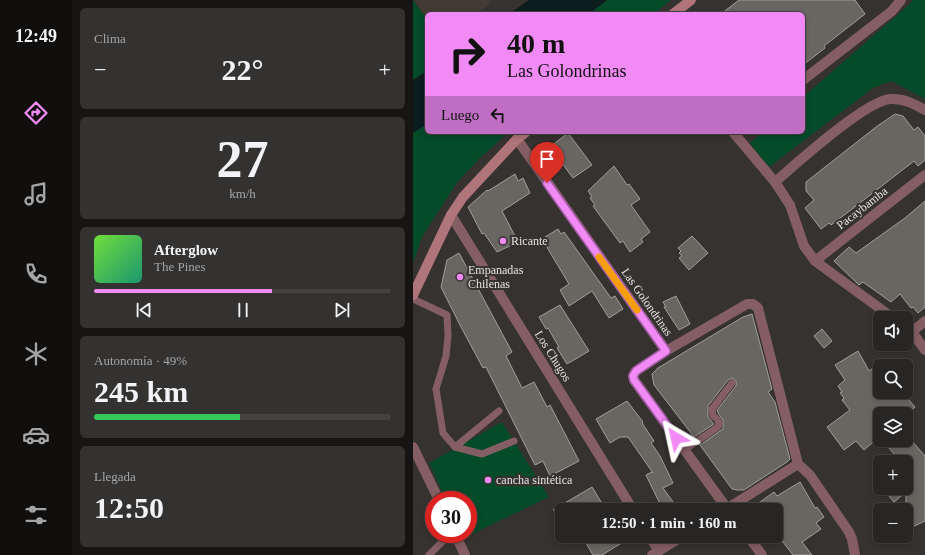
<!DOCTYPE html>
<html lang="es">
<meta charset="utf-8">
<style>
:root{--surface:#282624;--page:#343231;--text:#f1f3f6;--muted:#a5a5a6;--line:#444341;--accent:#f18af4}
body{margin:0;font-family:Georgia,serif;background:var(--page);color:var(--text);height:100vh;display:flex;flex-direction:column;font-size:15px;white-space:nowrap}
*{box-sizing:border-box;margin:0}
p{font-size:13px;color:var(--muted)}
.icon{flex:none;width:22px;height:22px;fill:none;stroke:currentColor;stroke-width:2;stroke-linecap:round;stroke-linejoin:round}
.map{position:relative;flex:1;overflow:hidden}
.side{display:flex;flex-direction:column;gap:8px;padding:8px;background:#161514;width:341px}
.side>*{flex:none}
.hud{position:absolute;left:12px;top:12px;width:380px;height:122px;border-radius:6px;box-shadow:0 2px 6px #0003,0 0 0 1px var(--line);background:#f18af4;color:#111;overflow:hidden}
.fabs{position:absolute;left:460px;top:311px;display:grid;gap:8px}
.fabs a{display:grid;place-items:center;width:40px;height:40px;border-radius:6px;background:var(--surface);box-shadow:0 2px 6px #0003,0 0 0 1px var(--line);font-size:20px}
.speed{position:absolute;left:12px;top:491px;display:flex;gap:8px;font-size:20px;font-weight:700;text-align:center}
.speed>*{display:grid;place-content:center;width:52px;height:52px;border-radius:50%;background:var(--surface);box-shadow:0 2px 6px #0003,0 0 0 1px var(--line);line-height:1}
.speed .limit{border:6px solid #d22;background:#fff;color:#111}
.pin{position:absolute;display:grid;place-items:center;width:34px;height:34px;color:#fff;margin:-41px -17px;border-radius:50% 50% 50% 0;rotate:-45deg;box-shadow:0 0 4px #0007}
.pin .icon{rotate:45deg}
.me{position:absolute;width:44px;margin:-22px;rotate:324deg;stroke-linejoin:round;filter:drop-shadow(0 0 3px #0008)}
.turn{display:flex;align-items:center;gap:14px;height:84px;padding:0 16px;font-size:18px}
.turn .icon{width:52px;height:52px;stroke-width:2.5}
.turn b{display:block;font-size:28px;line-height:34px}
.then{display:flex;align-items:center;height:38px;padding:0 16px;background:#0003;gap:8px;font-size:15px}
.big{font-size:30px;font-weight:600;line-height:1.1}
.side .tile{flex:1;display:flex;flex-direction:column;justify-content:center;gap:6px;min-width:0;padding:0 14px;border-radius:6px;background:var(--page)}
.side .dial{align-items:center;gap:0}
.dial b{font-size:52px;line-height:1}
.song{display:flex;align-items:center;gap:12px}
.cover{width:48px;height:48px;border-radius:6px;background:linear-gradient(135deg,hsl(100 70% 55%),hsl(160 70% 35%))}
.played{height:4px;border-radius:2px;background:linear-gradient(90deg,var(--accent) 60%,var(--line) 60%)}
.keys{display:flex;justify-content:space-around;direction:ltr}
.heat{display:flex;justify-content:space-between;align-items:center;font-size:22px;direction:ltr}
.charge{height:6px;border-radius:3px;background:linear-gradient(90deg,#34c759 49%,var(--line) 0)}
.trip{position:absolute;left:142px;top:503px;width:228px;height:40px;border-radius:6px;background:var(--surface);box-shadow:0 2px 6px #0003,0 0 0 1px var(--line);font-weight:600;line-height:40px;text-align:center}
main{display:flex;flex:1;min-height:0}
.menu{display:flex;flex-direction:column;width:72px;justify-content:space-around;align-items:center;background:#100f0e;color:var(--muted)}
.menu .icon{width:28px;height:28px}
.menu .active{color:var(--accent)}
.menu b{font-size:18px;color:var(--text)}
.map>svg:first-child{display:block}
.built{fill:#433a33}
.green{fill:#044b2a}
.water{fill:#0c1d1d}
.building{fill:#696662;stroke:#a29e9a}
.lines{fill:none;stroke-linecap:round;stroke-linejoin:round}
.lane{stroke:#845e62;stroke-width:7}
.street{stroke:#845e62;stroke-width:10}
.secondary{stroke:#b0757b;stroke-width:10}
.route-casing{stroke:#9d5a9f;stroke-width:10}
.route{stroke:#f18af4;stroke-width:7}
.slow{stroke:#f59e0b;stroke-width:7}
.poi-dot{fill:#f18af4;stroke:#363230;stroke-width:1.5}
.labels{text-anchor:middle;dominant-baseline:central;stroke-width:4;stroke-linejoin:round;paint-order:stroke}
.street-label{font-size:12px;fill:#e5e3e1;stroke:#363230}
.poi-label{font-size:12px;fill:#e5e3e1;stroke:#363230;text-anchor:start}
</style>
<main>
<nav class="menu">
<b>12:49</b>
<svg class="icon active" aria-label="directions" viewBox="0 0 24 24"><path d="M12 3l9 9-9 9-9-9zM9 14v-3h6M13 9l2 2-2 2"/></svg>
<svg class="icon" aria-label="music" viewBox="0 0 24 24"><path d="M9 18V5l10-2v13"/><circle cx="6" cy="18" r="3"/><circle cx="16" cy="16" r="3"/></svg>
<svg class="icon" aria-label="phone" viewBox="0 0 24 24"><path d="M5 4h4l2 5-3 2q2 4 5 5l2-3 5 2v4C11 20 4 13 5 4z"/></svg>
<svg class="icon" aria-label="climate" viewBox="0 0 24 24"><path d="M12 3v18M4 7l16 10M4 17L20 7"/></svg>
<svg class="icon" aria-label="car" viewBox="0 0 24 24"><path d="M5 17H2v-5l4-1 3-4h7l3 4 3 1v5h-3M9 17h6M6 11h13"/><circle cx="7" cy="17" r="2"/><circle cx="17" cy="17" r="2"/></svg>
<svg class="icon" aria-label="filters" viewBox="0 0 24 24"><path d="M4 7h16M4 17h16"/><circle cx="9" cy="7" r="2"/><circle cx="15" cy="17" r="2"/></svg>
</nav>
<section class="side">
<div class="tile"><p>Clima</p>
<div class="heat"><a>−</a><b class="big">22°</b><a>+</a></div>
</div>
<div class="tile dial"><b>27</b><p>km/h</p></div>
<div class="tile">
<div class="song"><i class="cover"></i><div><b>Afterglow</b><p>The Pines</p></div></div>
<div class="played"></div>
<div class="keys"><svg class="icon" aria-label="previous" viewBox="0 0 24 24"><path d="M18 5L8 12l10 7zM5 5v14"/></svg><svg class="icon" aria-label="pause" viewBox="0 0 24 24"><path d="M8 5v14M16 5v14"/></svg><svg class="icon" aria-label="next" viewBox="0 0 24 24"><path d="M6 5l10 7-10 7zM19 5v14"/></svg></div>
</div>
<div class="tile"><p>Autonomía · 49%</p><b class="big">245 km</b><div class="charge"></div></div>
<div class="tile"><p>Llegada</p><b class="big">12:50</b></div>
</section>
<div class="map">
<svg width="512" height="555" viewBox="0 0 512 555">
<rect width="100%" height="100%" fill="#363230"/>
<path class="built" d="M1 0H80L65 14H14V19Z"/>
<g class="green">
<path d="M0 0 14 19V71L0 80Z"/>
<path d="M194 0H258L241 14H176Z"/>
<path d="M499 0H512V99L478 81 460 88 356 167 337 143 350 132H390V97L498 3Z"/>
<path d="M14 124V132H96L68 157 45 181 9 237 0 263V133Z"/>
<path d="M89 422 136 497 51 538 49 534H55V500H33L16 463Z"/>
</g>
<g class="water">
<path d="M116 0H194L176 14H96Z"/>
<path d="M14 71V124L0 133V80Z"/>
</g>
<g class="building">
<path d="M326 0H442L452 14 411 46 412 48 390 65V14H308Z"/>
<path d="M482 114 490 116 501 130 505 127 512 136V160L505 166 501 161 430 216 418 225 416 223 408 229 392 208 401 200 393 191V182L463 127Z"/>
<path d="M155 133 179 165 160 178 137 147Z"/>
<path d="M201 166 214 185 216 184 227 199 218 205 237 232 228 239 230 242 217 252 210 241 207 243 180 206 182 205 177 198 179 197 175 191Z"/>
<path d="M102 174 105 181 110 178 117 193 89 211 105 242 84 252 71 233 69 234 55 207 74 190 75 191Z"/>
<path d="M512 201V307L505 313 500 307 498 308 487 294 478 302 450 282 446 285 421 261 436 247 443 253 492 218Z"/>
<path d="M145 229 148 234 151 232 198 298 202 296 210 309 196 318 179 291 156 306 147 290 156 284 129 239Z"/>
<path d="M279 236 295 253 276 270 266 258 269 256 266 253 268 251 265 248Z"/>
<path d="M46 253 99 352 93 356 109 388 121 382 134 407 137 405 166 461 137 476 130 461 122 465 73 367 70 368 48 327 28 287 34 260Z"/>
<path d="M263 296 277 324 266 330 251 307H253L250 302Z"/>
<path d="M147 305 176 351 154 364 144 348 146 347 135 328 133 329 126 317Z"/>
<path d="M339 314 359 389 355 392 362 402 377 459 374 462 331 490H324L319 489 287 445 310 429V420L305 413 304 410 323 386V381L319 378 315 380 295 406V417L301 424 281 437 241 385 239 374 245 368 330 317Z"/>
<path d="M409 329 419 341 411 348 401 336Z"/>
<path d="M445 351 456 371 460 368 467 377V392H489L502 407 494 414H467V436L451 450 443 441 431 450 414 427 437 410 429 400 431 398 427 393 429 392 425 386 432 380 422 365Z"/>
<path d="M214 401 230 422 229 423 241 441 238 443 247 456 260 483 250 488 263 506 257 510H250L233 475 239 472 240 473 215 437H207L197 443 183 419Z"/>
<path d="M469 440H498L512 456V521L497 528 493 523V492L481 502 469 488H493V462H488Z"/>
<path d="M387 482 402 508 404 507 411 517 403 523 408 529 389 542 399 555H380L363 533V510H336L361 492 364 496Z"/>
<path d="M179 487 193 510H140Z"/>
<path d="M169 536H220L189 555H180Z"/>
</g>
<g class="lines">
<g class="lane">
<path d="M0 299 34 315 35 336 33 356 23 389 30 433 42 447 69 454 101 441"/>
<path d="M42 447 86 411"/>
<path d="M271 450 305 427C307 421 305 419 300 416L299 409 319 383"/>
<path d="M16 555 37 534"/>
</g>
<g class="street">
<path d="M390 80 479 11 488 0"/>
<path d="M320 132 362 182 377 205 391 246 402 261 480 318"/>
<path d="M104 139 253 351 223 371 220 376 221 380 315 510"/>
<path d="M362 182C383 164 453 100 478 99 490 98 501 104 512 110"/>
<path d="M38 215 220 510"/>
<path d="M402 261 512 175"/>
<path d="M493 328 499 332 512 350"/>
<path d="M499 332 512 321"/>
<path d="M253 351 334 304H340L345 308 385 464 397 475 436 532 439 539 442 555"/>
<path d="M0 447 26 500"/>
<path d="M312 510 385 464"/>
<path d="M42 534 52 555"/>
<path d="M236 536 246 551"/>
<path d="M335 536 349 555"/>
<path d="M239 555 270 536"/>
</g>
<g class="secondary">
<path d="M260 14 278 0"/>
<path d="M0 295 38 215 50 197 104 139 113 132"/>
</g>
</g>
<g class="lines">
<g class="route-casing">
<path id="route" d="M134 183 253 351 223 371 220 376 221 380 263 438"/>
</g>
<use href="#route" class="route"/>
<path class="slow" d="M186 257 224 310"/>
</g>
<g class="poi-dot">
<circle cx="90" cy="241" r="4"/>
<circle cx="47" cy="277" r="4"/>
<circle cx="75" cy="480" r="4"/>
</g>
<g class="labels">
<g class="street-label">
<text transform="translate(449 208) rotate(-38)">Pacaybamba</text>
<text transform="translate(234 302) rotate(55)">Las Golondrinas</text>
<text transform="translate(140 356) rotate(58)">Los Chugos</text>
</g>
<g class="poi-label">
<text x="98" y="241">Ricante</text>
<text x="55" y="270">Empanadas<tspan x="55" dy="14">Chilenas</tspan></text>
<text x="83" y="480">cancha sintética</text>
</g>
</g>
</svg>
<div class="fabs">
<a><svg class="icon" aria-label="sound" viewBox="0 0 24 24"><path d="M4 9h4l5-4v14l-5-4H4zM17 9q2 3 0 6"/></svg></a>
<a><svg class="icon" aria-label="search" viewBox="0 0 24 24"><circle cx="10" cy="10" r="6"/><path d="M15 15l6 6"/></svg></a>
<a><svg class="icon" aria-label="layers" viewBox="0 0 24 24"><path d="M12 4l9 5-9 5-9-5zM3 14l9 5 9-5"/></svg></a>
<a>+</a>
<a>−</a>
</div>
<div class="speed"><div class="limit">30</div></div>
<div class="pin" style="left:134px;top:183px;background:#d93025"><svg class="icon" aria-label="arrive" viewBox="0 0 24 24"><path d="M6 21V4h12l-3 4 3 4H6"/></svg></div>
<svg class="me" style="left:263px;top:438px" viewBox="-20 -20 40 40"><path d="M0-17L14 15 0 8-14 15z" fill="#f18af4" stroke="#fff" stroke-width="4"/></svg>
<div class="trip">12:50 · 1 min · 160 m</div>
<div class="hud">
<div class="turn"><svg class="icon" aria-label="right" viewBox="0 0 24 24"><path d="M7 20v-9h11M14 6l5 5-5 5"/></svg><div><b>40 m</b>Las Golondrinas</div></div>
<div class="then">Luego<svg class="icon" aria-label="left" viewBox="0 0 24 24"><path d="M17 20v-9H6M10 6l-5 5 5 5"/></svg></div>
</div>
</div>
</main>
